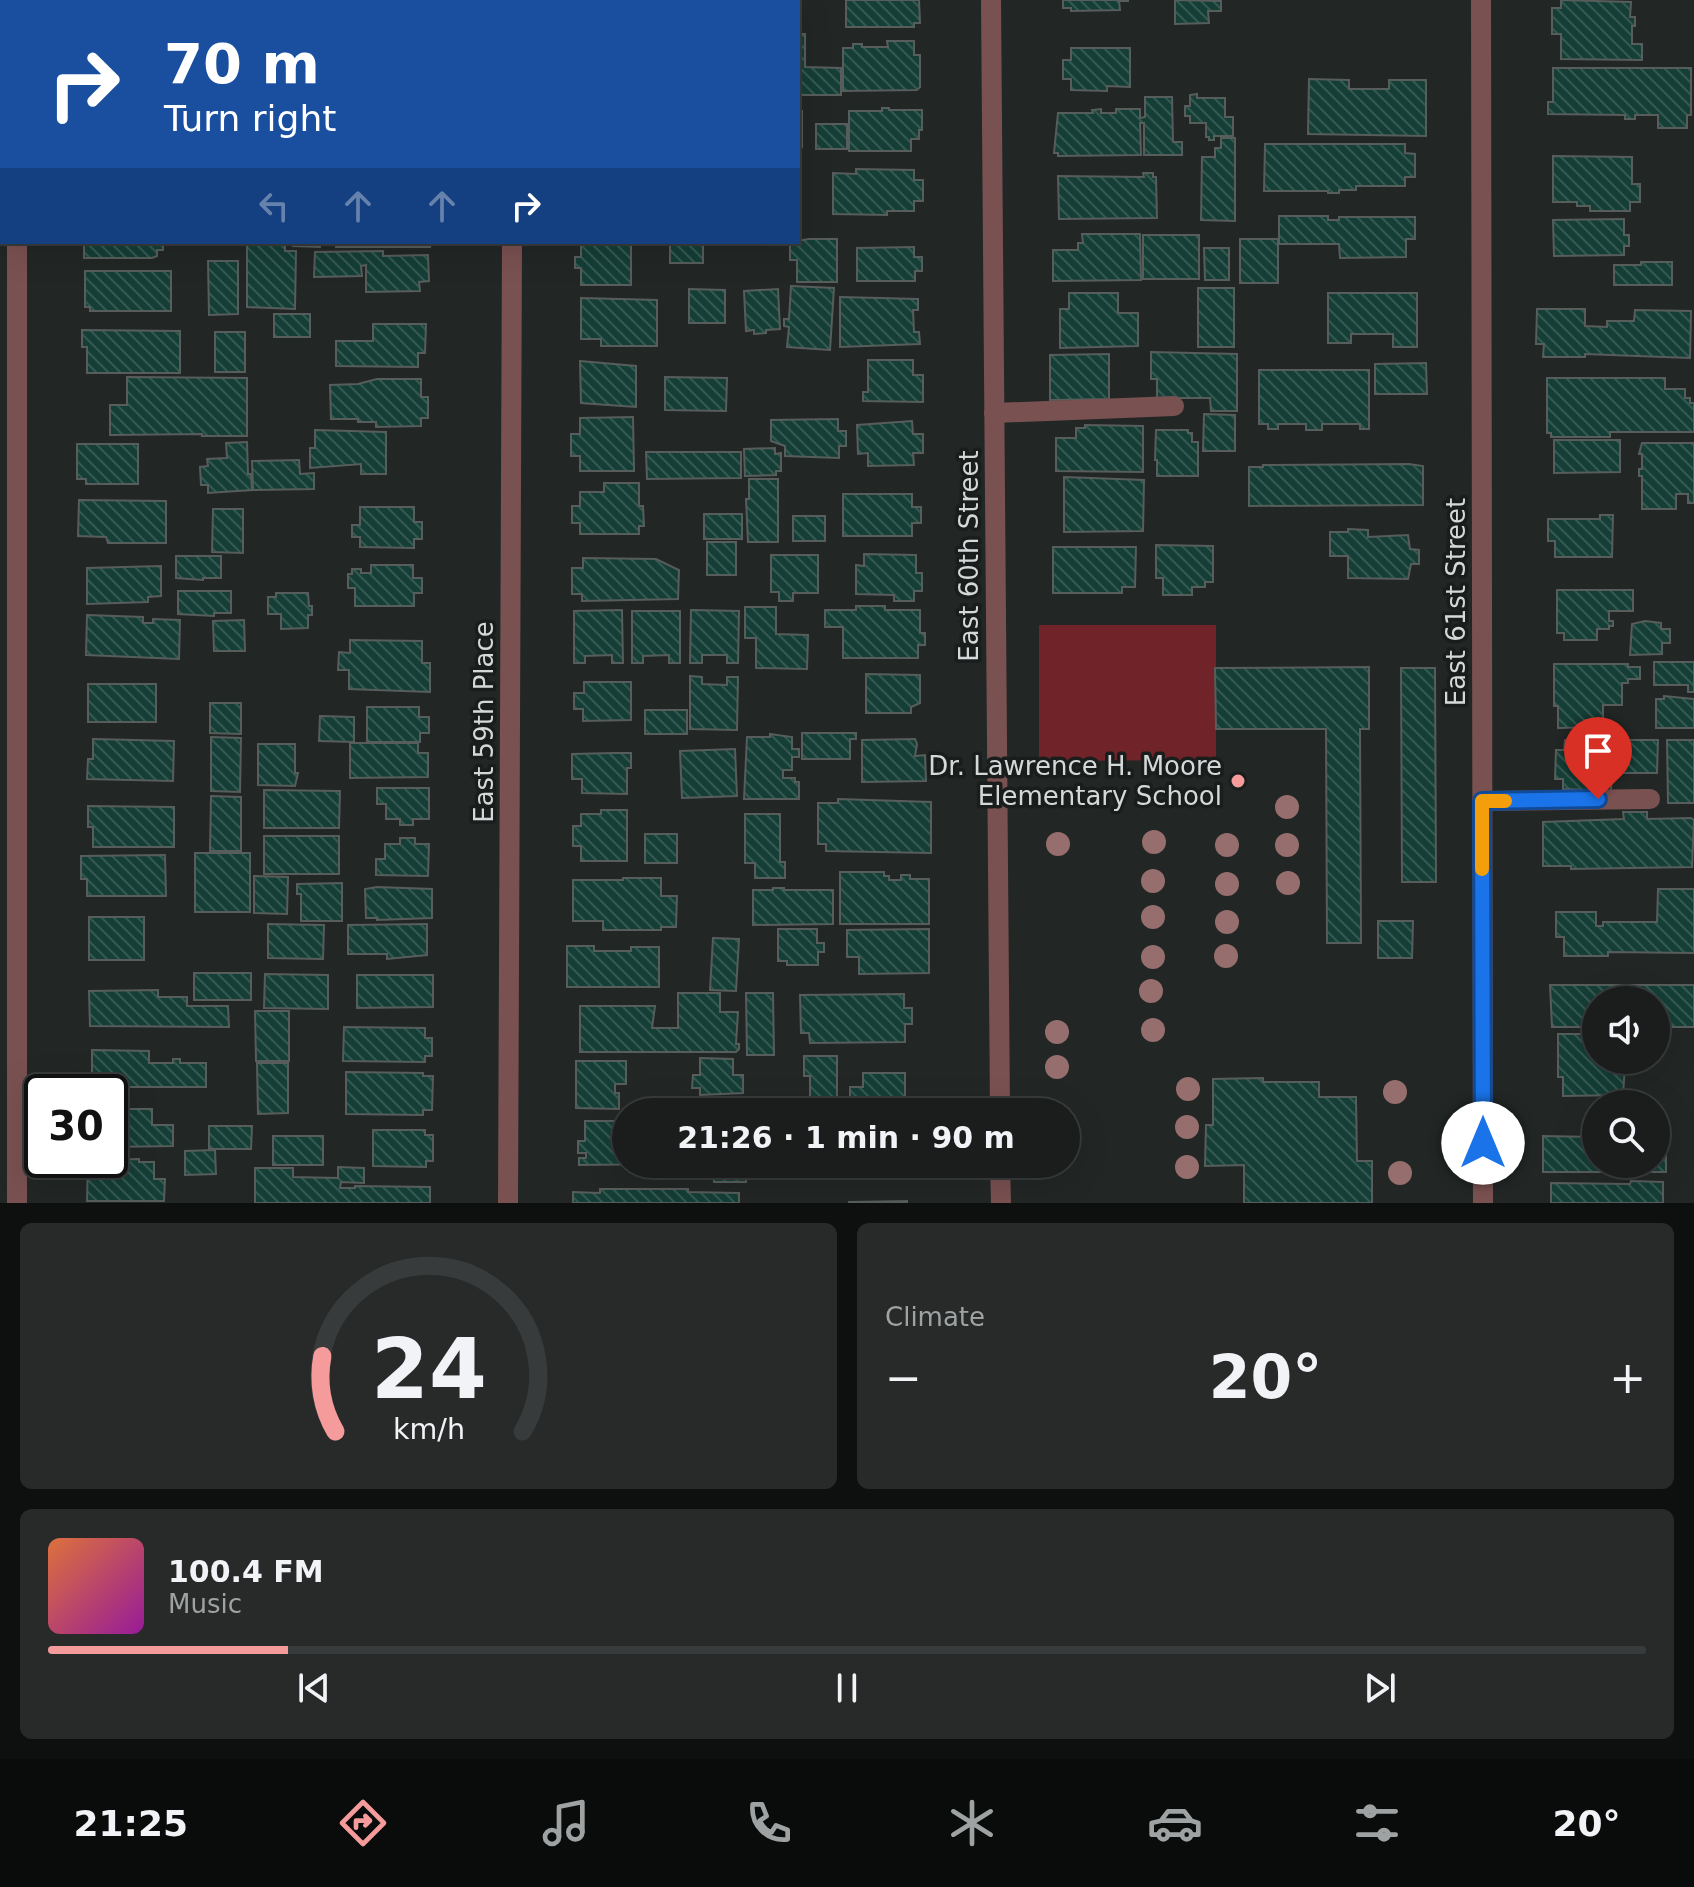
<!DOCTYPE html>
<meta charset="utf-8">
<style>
:root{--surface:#1a1d1c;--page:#272a29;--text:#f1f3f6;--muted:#9fa2a3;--line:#383b3b;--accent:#f59b9b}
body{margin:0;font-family:"DejaVu Sans",sans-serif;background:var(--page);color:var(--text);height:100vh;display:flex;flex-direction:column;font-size:30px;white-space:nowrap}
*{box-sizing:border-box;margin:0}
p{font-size:26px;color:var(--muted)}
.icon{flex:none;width:44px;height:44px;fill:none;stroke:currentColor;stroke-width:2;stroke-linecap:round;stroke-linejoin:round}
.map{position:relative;height:1203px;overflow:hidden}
.details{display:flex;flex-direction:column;gap:20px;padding:20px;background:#0e100f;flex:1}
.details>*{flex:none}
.banner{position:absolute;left:0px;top:0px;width:800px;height:244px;box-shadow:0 8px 32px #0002,0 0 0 2px var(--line);background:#1a4fa0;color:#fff;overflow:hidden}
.fabs{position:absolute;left:1582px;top:986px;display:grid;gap:16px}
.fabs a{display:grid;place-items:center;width:88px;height:88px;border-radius:50%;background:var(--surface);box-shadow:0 8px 32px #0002,0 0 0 2px var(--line);font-size:40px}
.speed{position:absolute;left:24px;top:1074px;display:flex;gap:16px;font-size:40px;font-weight:700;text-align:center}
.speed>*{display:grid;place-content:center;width:104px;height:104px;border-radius:50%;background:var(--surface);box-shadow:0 8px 32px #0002,0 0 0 2px var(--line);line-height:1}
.speed .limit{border:4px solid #111;border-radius:12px;background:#fff;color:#111}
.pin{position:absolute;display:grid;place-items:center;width:68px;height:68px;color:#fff;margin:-82px -34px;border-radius:50% 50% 50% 0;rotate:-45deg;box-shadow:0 0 8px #0007}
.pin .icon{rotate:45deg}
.me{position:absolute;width:88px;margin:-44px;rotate:0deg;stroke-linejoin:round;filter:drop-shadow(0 0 6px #0008)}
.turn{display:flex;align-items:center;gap:28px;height:168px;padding:0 32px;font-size:36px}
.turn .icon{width:104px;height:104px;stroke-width:2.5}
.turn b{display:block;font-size:56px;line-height:68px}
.lanes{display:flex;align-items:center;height:76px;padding:0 32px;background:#0003;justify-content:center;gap:40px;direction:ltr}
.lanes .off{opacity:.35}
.big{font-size:60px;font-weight:700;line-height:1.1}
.details .widget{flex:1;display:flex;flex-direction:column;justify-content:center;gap:12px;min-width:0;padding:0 28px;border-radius:12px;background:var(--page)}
.details .dial{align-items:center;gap:0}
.dial svg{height:208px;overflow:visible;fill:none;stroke:var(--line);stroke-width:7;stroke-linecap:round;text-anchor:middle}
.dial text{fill:var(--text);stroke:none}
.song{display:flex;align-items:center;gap:24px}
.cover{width:96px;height:96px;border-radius:12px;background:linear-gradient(135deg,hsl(20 70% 55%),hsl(300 70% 35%))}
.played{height:8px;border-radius:4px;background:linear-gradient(90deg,var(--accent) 15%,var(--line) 15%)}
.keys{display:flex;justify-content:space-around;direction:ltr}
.heat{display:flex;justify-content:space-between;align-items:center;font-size:44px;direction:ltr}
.details .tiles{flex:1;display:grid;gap:20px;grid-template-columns:1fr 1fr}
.widget:last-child{grid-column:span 2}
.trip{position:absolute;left:612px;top:1098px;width:468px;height:80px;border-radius:40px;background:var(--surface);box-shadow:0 8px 32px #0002,0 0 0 2px var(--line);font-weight:700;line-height:80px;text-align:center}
.menu{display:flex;height:128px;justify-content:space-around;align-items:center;background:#0a0c0b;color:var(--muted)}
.menu .icon{width:56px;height:56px}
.menu .on{color:var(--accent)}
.menu b{font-size:36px;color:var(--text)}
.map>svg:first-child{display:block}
.pitch{fill:#702429}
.building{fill:url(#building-back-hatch);stroke:#575d5b;stroke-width:2}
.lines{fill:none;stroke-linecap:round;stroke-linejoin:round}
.minor{stroke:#7a5151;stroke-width:20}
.tree{fill:#966e6d}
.route-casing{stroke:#114b97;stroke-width:20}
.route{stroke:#1a73e8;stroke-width:14}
.slow{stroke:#f59e0b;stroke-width:14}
.poi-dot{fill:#f59b9b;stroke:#191d1c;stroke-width:3}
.labels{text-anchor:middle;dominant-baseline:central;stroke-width:7;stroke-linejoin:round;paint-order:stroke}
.street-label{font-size:26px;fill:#d5d8d8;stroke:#191d1c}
.poi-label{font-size:26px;fill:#d5d8d8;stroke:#191d1c;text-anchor:end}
</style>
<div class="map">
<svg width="1694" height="1203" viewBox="0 0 1694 1203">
<defs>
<pattern id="building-back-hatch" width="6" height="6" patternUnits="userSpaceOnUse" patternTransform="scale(2)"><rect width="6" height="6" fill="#143e36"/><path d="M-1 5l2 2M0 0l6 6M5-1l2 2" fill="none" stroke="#355952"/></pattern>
</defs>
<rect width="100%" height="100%" fill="#222726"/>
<path class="pitch" d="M1039 625H1216V760L1039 761Z"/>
<g class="building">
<path d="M71 0H199V2Z"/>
<rect x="248" y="0" width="47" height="2"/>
<rect x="346" y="0" width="43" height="2"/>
<path d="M432 0H495L432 2Z"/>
<path d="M594 0H702L594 2Z"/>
<path d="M846 0H919L920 23H914V27H846Z"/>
<path d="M1063 0H1128V1H1119L1120 10 1071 11V8H1063Z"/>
<path d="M1175 0 1221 1V11H1208L1209 23 1175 24Z"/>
<path d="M1561 0 1631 2 1630 17H1635V26H1632V44H1642V60L1561 59V34H1552V8H1561Z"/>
<path d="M798 34H805V67L841 68V95H798Z"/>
<path d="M887 41H914V55H920V87L917 90 843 91V48H853V44H862V47H888Z"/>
<path d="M1071 48H1130V87L1107 86V91L1071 90V79H1063V60H1071Z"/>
<path d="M1553 68H1691V115H1687V128H1658V115H1635V119H1625V115L1548 114V102H1553Z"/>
<path d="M1309 79 1349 80V89H1389V80H1426V136L1308 134Z"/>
<path d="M1197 94V98H1225V117H1233V136H1214V140H1209V137H1206V123H1190V116H1185V106H1190V95Z"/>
<path d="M1145 97H1172L1173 142H1182V155H1144V123H1140L1141 155 1058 156V153H1054L1058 113H1093L1092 110 1101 109V113H1116V109H1140V118L1145 117Z"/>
<path d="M882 108H889V110H922V130H919V139H911V151H849V111H882Z"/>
<rect x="798" y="111" width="4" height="36"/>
<rect x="816" y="124" width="31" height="25"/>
<path d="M1221 138H1235V221L1201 220 1202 157H1215V148H1221Z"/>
<path d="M1265 144H1405V153L1415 154V177H1405V186H1356V190H1339V193H1328V191H1264Z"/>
<path d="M1553 156 1632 157V184H1640V202H1630V211H1590V206H1577V202H1553Z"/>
<path d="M856 169 914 170V180H923V201H914V211H887V215L833 214V173L856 174Z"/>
<path d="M1143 173H1153V177H1156L1157 218 1059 219 1058 176 1144 177Z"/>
<path d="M1279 216H1328V220H1339V217H1415V239H1406V257L1340 258 1339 244H1279Z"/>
<path d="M1624 219V235H1629V246H1624V255L1554 256 1553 220Z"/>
<path d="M1082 234H1140L1141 280 1053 281V250H1078V243H1083Z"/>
<rect x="1143" y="235" width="56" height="44"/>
<path d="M809 239H837V282H797V260H790V242Z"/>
<rect x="1240" y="239" width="38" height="44"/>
<path d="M84 242H163V250H157V256L152 258H84Z"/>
<path d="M247 242H285V251H296L295 309 247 307Z"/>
<path d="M293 242H320V247L293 246Z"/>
<rect x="336" y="242" width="94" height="5"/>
<path d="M581 242H631V285H581V268H575V257H581Z"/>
<rect x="670" y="242" width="33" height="21"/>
<path d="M914 247V257H922V271H915V281H857V248Z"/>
<path d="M1204 248H1229V280H1205Z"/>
<path d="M383 251V256L428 255 429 281 419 282 420 291 366 292V265L361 266 362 276 314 277 315 252Z"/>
<path d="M208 261H238V314L209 315Z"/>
<path d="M1641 262H1672V285H1614V265H1641Z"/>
<path d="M85 271H171V311H90V307H85Z"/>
<path d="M791 286 834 288 830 350 787 347 789 327 784 326V319H789Z"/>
<rect x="1198" y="288" width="36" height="59"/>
<path d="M689 289 725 290V323H689Z"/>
<path d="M778 289 780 329 766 330V333L754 334V330L746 331 744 291Z"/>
<path d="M1069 293H1118V313H1138V346L1060 348V309H1069Z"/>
<path d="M1328 293H1417V347H1393V334H1351V343H1328Z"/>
<path d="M840 297 918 299V310H913L914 332H919L920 344 840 347Z"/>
<path d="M581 298 657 300V346H601V339H581Z"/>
<path d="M1537 309H1585V326L1607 327V321H1634L1635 310 1691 311 1690 358 1585 354V357H1543L1544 344H1536Z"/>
<rect x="274" y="314" width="36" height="23"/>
<path d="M373 324H426L425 353H418V367L336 366V341H373Z"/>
<path d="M82 330 180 331V373H87V347H82Z"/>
<rect x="215" y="332" width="30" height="40"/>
<path d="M1151 352 1237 354V411H1211L1210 398H1157V379H1151Z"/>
<path d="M1109 354V399L1050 400V355Z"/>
<path d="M868 360H913V375H923V402L863 401V392H868Z"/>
<path d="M580 361 636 366V407L581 403Z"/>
<path d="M1426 363 1427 394H1375V364Z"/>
<path d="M1259 370H1369V429H1360V424H1322V430H1306V424H1278V429H1268V424H1259Z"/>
<path d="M127 377 247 378V436H202V434L110 435V405H127Z"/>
<path d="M665 377 727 378 726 411 665 410Z"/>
<path d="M1547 378H1665V389H1685V398H1690V403H1694V432H1610V437H1551V433H1547Z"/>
<path d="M377 379H421V397H428V418H421V426L376 427V422H358V419H331L330 385 358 384Z"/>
<path d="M1204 414 1235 415V451H1203Z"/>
<path d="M633 417 634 471H580V456H571V434H580V418Z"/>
<path d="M838 419V431H846V446H839V458L785 456V446L771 441V420Z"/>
<path d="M912 421 913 434H923V453H913L914 465 868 466V453L858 454 857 425Z"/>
<path d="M1085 425 1143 426V472L1056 471V438H1076V428H1085Z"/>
<path d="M315 430 386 432V474H361V464L310 468V448H315Z"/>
<path d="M1156 430H1188V433H1192V442H1198V476H1157V460H1155Z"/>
<path d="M1554 440H1620V472L1554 473Z"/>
<path d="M247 442 248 474H251L252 490 208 493V485H201L200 467 208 466 207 459 227 458 226 443Z"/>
<path d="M1642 443H1694V503H1688V494H1676V509H1642V476H1639V469H1642V454H1639Z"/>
<path d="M77 444H138V484H86V479H77Z"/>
<path d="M775 448V454L781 453V471H776V475L745 476 744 449Z"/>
<path d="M646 452H741V478L647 479Z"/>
<path d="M299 460 300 474 314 473V489L253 490 252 461Z"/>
<path d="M1409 464 1423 466V505L1249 506V467H1263V465Z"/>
<path d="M1064 477 1144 480 1143 531 1064 532Z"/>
<path d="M749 479H778V542H748L746 499H749Z"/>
<path d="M604 483H639V506H643L644 526H639V534H580V523H572V506H580V492H604Z"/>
<path d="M843 494H912V507H921V523H912V536H843Z"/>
<path d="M79 500 166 501V543H108L106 537 78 536Z"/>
<path d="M360 507H414V522H422V539H414V548L360 547V537H352V525H360Z"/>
<path d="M213 509H243V553L212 552Z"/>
<rect x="704" y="514" width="38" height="25"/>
<path d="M1600 515H1613L1612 557H1555V541H1548V519H1600Z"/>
<rect x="793" y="516" width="32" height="25"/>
<path d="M1348 529 1368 530V537L1408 535 1410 549 1419 550V564H1411L1408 579 1348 578V556H1330V532H1348Z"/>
<rect x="707" y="542" width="29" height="33"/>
<path d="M1156 545 1213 546V582H1205V587H1192V595H1163V578H1156Z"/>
<path d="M1053 547H1136L1135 587H1122V593H1053Z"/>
<path d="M864 554 916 555V573H922V591H914V601H894V595L856 594V565L864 566Z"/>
<path d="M771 555H818V593H793V601H779V592H771Z"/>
<path d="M176 556H221V578H203V580L176 578Z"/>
<path d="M583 558 656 559 679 570 678 599 582 601V594H572V568H583Z"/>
<path d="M371 565H413V578H422V593H414V606H355V588H348V574H352V569H361V573H371Z"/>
<path d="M161 566V596L148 597V602L87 604V568Z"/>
<path d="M1557 590H1633V611H1609V621H1613V626H1609V629H1597V640H1564V633H1557Z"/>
<path d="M178 591H231V613H214V616L178 614Z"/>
<path d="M276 593H308L309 606H312V615H308V628L281 629V614H268V597H276Z"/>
<path d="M856 606H885V610H920V633H925V645H918V658H843V627H825V610H856Z"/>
<path d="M745 607H776V634L808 635 807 669 756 668V638H745Z"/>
<path d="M622 610 623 663H612V655L585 656V663H574V611Z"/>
<path d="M691 610 739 611 738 663H727V655H702V663H690Z"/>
<path d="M632 611H680V663H669V655L643 656V663H632Z"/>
<path d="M87 615 143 617V623H153V619L180 620 179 659 86 655Z"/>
<path d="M244 620 245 651H214L213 621Z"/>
<path d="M1645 621 1661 623V629H1670V643H1662V654L1630 655 1632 624Z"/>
<path d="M350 640 422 641V663H430V692L349 689V670H338L339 652 350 653Z"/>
<path d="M1654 662H1694V692H1688V685H1654Z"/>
<path d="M1554 664H1628V667H1640V679H1628V683H1622V705H1603V727L1558 728V706H1554Z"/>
<path d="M1369 667V729H1360L1361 943H1327L1326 729H1216L1215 668Z"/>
<path d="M1401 668H1435L1436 882H1402Z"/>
<path d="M866 674 920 675V703L911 707V713H866Z"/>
<path d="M690 676 702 677V684L727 685V677H738L737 730 690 729Z"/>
<path d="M584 682H631V720L583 721V709H574V693H584Z"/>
<rect x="88" y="684" width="68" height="38"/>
<path d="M1664 696 1694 699V728H1656V699H1664Z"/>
<path d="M210 703H241V734L210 733Z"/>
<path d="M367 707H419V717H429V733H420V742H367Z"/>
<rect x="645" y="710" width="42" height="24"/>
<path d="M320 716 354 717V742L319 741Z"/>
<path d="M802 733H856V739H850V759H802Z"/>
<path d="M770 734 792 737V749H799V757H792V770H783V778H795V782H799V799H744L747 737H770Z"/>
<path d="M211 737 241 738 240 792 211 791Z"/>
<path d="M93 739 174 741 173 781 87 779 88 759H93Z"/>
<path d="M915 739 917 744 915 756 925 755 926 781 862 782V740Z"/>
<path d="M1565 740 1613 741 1611 791 1563 789V779H1555L1556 750H1564Z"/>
<path d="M1624 740H1658L1657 773H1624Z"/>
<path d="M1667 740H1694V803H1668Z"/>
<path d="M350 743H418V753H428V777L350 778Z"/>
<path d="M258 744H295V773H298L295 786 258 785Z"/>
<path d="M735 749 737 796 682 798 680 751Z"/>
<path d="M614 753H631V768H627V794L582 793V779H572V754Z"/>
<path d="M377 788H429V819H413V825H400V819H386V804H377Z"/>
<path d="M264 790 340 791 339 828H264Z"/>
<path d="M211 796 241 797V851H210Z"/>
<path d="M838 799 931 802V853L826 851V844H818V803H838Z"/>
<path d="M88 806 174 807V847H93V827H88Z"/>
<path d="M601 810H627V861H581V846H573V826H581V814H601Z"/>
<path d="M1623 812H1647V819L1691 818 1694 820 1692 867 1571 869V866H1543V822L1624 819Z"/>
<path d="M745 814H780V862H785V878H755V863H745Z"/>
<rect x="645" y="834" width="32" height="29"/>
<rect x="264" y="836" width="75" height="38"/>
<path d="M400 838H415V844H429L428 876 376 875V859H385V844H400Z"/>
<rect x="195" y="853" width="55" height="59"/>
<path d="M165 855 166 896H87V879H81V856Z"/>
<path d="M840 872H884V876H889V880H901V875H910V879H929V924H840Z"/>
<path d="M254 876 288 877 287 914 254 913Z"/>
<path d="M623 878H661V896H677L676 927H661V930H603V921H573V880H623Z"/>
<path d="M342 883V921H301V894H297V884Z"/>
<path d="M377 887 432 889V918L377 920V918H366L365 889Z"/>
<path d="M773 888H784V890H833V924L753 925V890H773Z"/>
<path d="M1658 889H1694V953L1608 952V956H1564V937H1556V912H1596V926H1603V922H1657Z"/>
<rect x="89" y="917" width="55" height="43"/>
<path d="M1378 921H1413L1412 958H1378Z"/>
<path d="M268 924 324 925 323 959 268 958Z"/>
<path d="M427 924V955L387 959V954H348V925Z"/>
<path d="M778 929H817V943H824V952H818V965H787V961H778Z"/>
<path d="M929 929V973L859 974V957H847V930Z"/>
<path d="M713 938 739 939 736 991 710 990Z"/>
<path d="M567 946H594V951H631V947H659V987H567Z"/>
<rect x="194" y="973" width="57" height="27"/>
<path d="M265 974 328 975V1009L264 1008Z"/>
<path d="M357 975H433V1007L357 1008Z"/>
<path d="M1550 985H1694V1027H1656V1000H1596V1027H1552Z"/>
<path d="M158 990V997H187V1006H228L229 1027 90 1026 89 991Z"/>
<path d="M678 993H720V1012H738L736 1044H739V1049L736 1052H580V1006H655L652 1028H678Z"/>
<path d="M746 993H773L774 1055H747Z"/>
<path d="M904 994V1008H912V1024H905V1042L810 1043 809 1033H801L800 995Z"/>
<path d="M255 1011H289V1061H256Z"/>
<path d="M344 1027 425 1028V1038H432V1056H425V1062L343 1061Z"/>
<path d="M1558 1034H1596V1060H1640V1065H1625L1623 1095 1563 1096V1077H1558Z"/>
<path d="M92 1050 149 1051V1063H173V1059H180V1063H206V1087H92Z"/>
<path d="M804 1056H837V1101H826V1097H810V1076H804Z"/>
<path d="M700 1058 733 1059V1075H743V1093L700 1095V1088H692L693 1075H700Z"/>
<path d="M576 1061H626V1084H615V1093H619V1109L576 1108Z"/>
<path d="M257 1063H288V1113L258 1114Z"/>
<path d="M346 1072 423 1073V1076H433L432 1110H423V1115L346 1114Z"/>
<path d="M863 1073H905V1112H850V1087H863Z"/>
<path d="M1263 1078V1082H1319V1097H1356L1357 1161H1372V1203H1244V1165L1205 1166 1206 1125H1213V1079Z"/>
<path d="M110 1109H152V1125H173V1146L110 1147Z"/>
<path d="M585 1121H625L626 1164H671L579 1165V1158H586V1153H578V1141H585Z"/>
<path d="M1656 1124H1666V1172H1543V1136L1596 1137V1164H1656Z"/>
<path d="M209 1126H252L251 1149H209Z"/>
<path d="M373 1130H425V1135H433V1161H426V1167L373 1166Z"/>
<rect x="273" y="1136" width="50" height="29"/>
<path d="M215 1150 216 1174 185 1175V1151Z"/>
<path d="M139 1159V1162H154V1179H165L164 1201H87L88 1160Z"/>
<rect x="714" y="1164" width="32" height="18"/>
<path d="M748 1164H777V1167L748 1168Z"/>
<path d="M811 1164H924V1178L811 1177Z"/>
<path d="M338 1167 364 1168V1183L341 1182 340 1188H355V1186L430 1187V1203H255V1168H293V1177L338 1178Z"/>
<path d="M1631 1181 1663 1182V1203H1551V1183L1630 1184Z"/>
<path d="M600 1189H688V1192L739 1193V1203H573V1192L600 1193Z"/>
<path d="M907 1201V1203H849V1202Z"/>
</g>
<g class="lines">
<g class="minor">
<path d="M16 0V2"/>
<path d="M991 0 1000 1112"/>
<path d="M1481 0 1483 1203"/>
<path d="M513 2V0"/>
<path d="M17 242V1203"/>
<path d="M994 413 1174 406"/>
<path d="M1482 801 1650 799"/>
<path d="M1000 1164 1001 1203"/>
<path d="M508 1203 512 242"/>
</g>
</g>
<g class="tree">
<circle cx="1287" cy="807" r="12"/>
<circle cx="1154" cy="842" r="12"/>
<circle cx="1058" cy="844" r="12"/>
<circle cx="1227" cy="845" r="12"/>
<circle cx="1287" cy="845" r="12"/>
<circle cx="1153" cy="881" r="12"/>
<circle cx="1288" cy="883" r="12"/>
<circle cx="1227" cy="884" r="12"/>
<circle cx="1153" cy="917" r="12"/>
<circle cx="1227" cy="922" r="12"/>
<circle cx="1226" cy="956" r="12"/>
<circle cx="1153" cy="957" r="12"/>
<circle cx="1151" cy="991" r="12"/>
<circle cx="1153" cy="1030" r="12"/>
<circle cx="1057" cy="1032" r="12"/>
<circle cx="1057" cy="1067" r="12"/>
<circle cx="1188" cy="1089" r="12"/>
<circle cx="1395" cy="1092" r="12"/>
<circle cx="1187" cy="1127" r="12"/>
<circle cx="1187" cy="1167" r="12"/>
<circle cx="1400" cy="1173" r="12"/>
</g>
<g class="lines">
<g class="route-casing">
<path id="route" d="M1483 1143 1482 801 1598 799"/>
</g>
<use href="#route" class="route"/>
<path class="slow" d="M1482 869V801H1505"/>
</g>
<circle class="poi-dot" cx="1238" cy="781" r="8"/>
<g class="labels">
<g class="street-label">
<text transform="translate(969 556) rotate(-90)">East 60th Street</text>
<text transform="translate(1456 602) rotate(-90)">East 61st Street</text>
<text transform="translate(484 722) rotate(-90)">East 59th Place</text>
</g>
<g class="poi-label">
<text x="1222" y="766">Dr. Lawrence H. Moore<tspan x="1222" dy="30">Elementary School</tspan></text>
</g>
</g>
</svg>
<div class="fabs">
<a><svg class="icon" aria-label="sound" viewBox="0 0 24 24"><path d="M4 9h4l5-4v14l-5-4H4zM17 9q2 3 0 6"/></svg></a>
<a><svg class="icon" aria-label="search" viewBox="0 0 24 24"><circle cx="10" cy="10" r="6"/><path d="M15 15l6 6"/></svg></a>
</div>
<div class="speed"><div class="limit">30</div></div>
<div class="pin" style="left:1598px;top:799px;background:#d93025"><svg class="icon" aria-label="arrive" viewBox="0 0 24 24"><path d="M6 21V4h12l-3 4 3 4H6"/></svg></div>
<svg class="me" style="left:1483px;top:1143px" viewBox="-20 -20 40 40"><circle r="19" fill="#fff"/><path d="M0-13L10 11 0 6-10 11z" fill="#1a73e8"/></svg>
<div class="trip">21:26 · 1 min · 90 m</div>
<div class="banner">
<div class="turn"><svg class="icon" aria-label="right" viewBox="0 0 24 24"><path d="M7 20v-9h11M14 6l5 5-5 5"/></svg><div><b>70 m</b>Turn right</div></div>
<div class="lanes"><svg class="icon off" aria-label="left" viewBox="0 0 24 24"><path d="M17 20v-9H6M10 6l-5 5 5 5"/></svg><svg class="icon off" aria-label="ahead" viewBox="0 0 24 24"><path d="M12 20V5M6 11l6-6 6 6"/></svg><svg class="icon off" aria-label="ahead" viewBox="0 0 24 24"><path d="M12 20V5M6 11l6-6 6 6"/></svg><svg class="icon" aria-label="right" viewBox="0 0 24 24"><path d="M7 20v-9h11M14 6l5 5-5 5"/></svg></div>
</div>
</div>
<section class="details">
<div class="tiles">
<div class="widget dial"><svg viewBox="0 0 100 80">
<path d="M14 69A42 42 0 1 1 86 69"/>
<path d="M14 69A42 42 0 0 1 9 40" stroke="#f59b9b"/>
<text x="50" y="56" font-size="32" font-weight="700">24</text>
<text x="50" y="72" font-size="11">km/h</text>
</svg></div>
<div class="widget"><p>Climate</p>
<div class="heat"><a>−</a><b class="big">20°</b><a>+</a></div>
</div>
<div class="widget">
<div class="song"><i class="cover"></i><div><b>100.4 FM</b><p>Music</p></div></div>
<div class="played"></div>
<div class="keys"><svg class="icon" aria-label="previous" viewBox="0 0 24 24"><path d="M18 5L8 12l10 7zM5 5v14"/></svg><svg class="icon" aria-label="pause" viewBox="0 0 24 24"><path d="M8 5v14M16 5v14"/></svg><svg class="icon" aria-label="next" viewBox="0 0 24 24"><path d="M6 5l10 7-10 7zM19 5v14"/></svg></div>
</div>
</div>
</section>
<nav class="menu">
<b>21:25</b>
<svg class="icon on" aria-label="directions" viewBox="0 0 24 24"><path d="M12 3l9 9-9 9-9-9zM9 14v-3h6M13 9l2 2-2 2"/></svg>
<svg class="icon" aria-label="music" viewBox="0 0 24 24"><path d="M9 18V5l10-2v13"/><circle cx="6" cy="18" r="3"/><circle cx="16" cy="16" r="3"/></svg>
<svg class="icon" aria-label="phone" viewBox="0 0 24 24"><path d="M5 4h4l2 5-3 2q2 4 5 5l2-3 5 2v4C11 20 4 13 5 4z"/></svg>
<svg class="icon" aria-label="climate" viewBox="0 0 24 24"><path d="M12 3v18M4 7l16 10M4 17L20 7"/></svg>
<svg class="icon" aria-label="car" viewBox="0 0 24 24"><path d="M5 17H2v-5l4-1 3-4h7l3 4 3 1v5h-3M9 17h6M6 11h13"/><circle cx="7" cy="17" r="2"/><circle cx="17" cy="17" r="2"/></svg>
<svg class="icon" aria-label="filters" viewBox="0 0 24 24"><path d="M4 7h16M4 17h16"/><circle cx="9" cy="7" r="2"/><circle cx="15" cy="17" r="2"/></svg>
<b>20°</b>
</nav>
